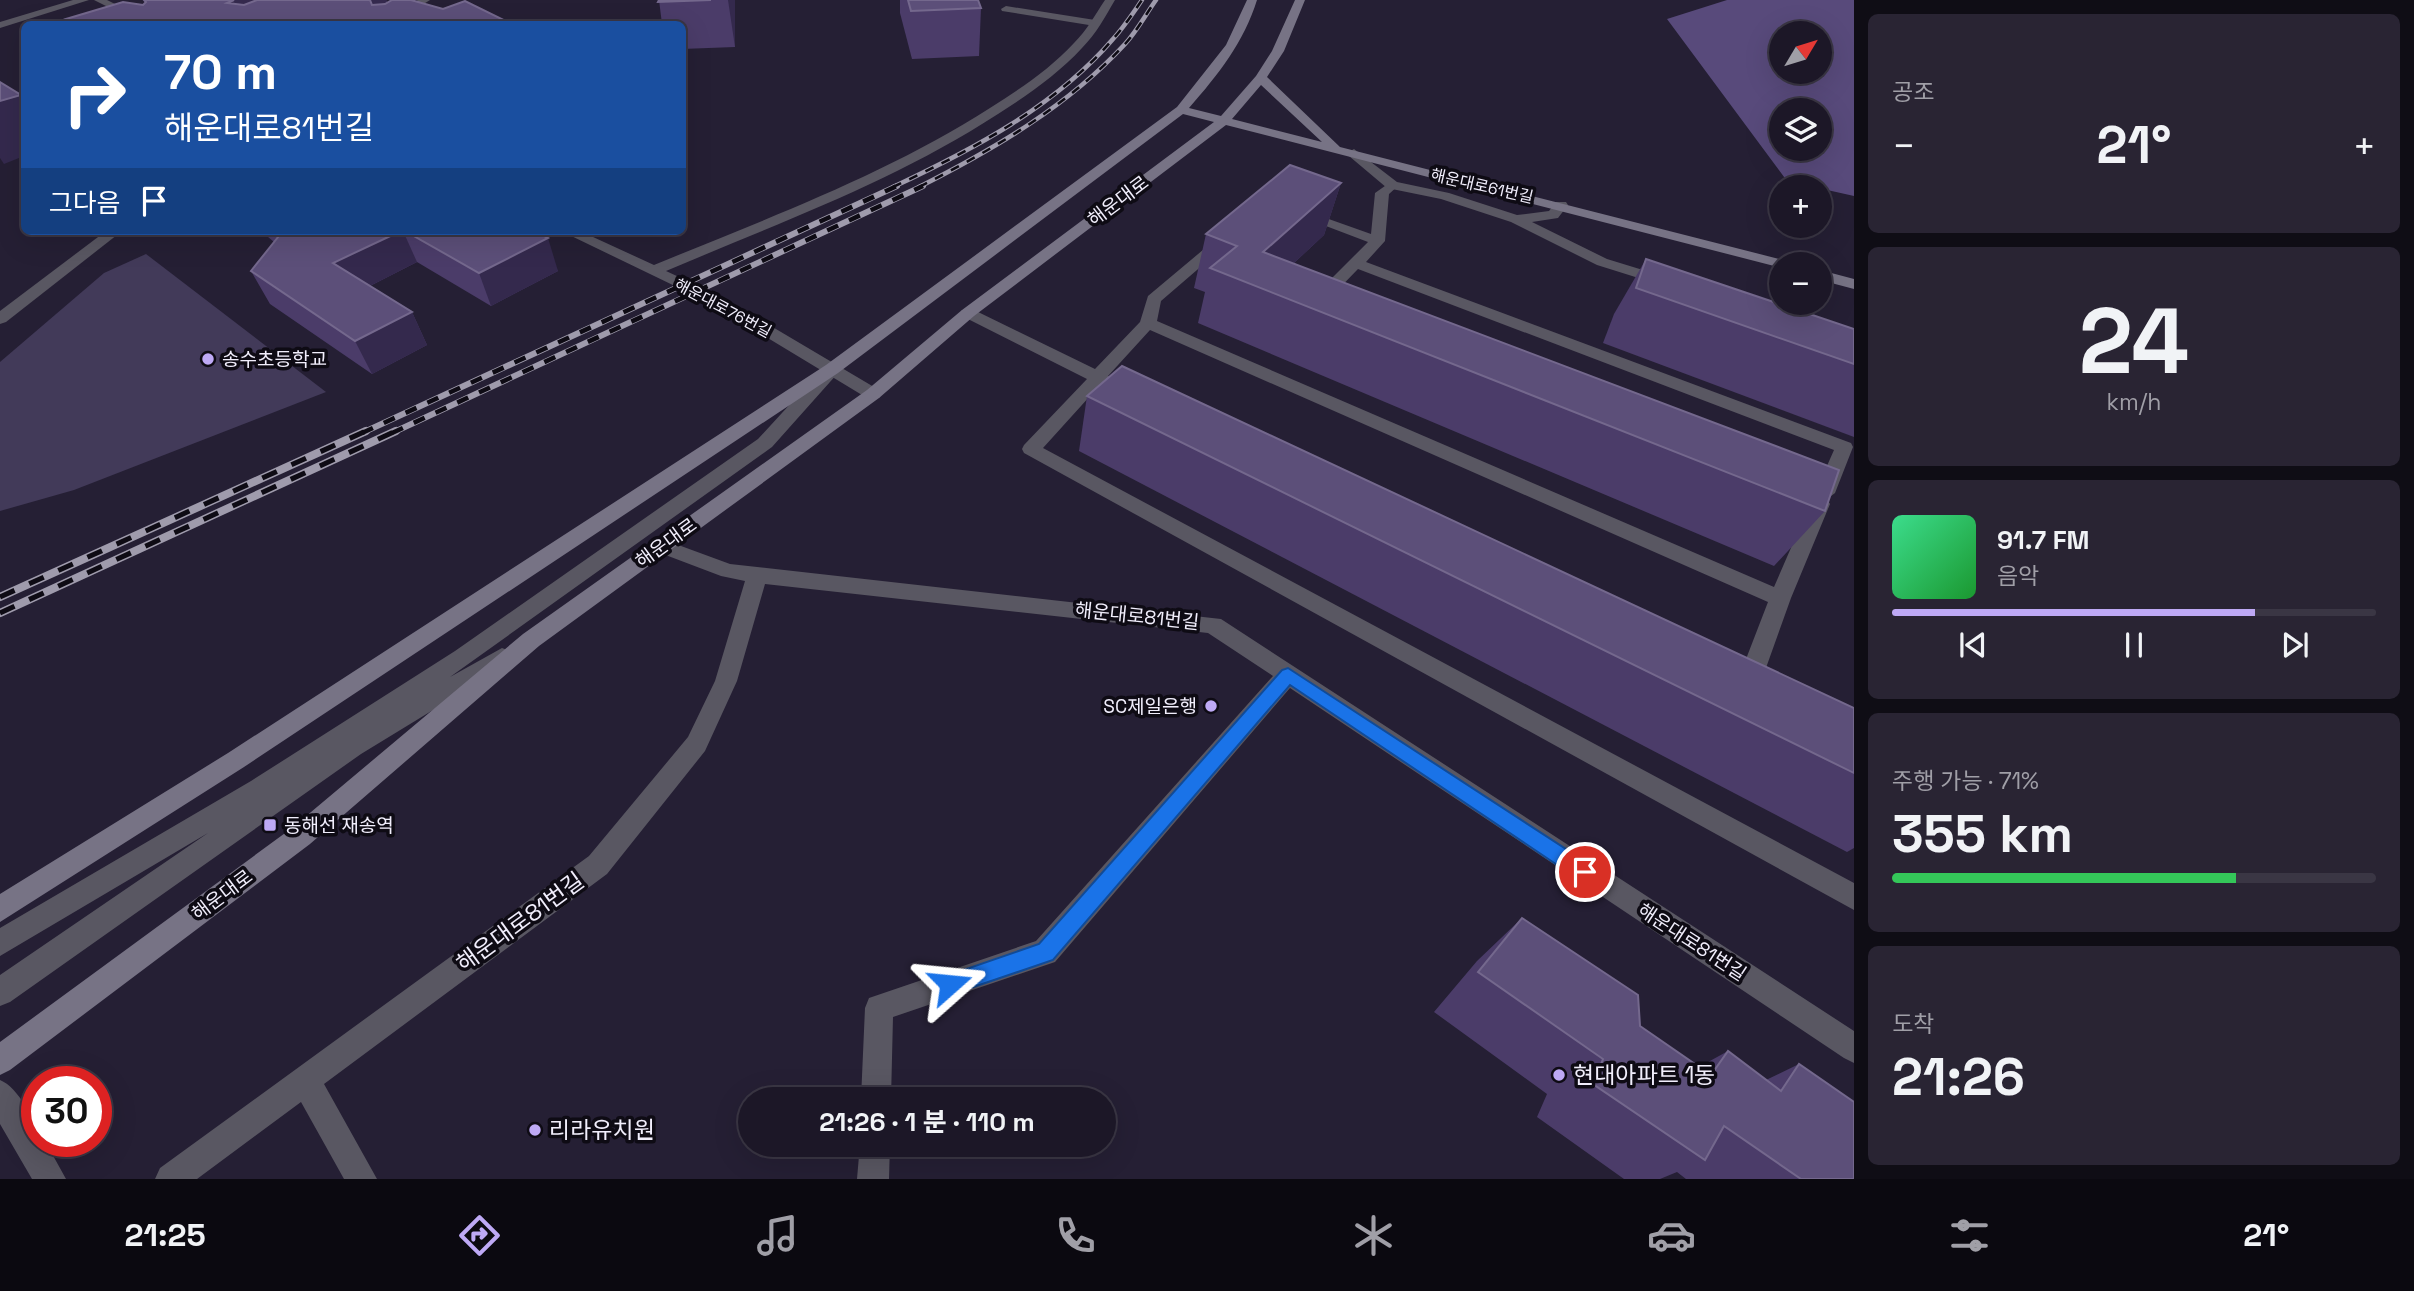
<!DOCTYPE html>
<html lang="ko">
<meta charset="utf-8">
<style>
:root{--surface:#1c1727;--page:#292433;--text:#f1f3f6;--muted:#a09fa7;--line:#3a3644;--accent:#bea9f5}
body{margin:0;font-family:"Space Grotesk","Noto Sans KR",sans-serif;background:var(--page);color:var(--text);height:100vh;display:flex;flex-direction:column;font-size:26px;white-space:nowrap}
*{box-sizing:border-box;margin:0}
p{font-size:23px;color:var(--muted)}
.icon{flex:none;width:38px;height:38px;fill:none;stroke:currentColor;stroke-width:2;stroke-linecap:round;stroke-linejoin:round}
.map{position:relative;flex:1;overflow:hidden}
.details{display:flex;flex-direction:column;gap:14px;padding:14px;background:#0f0d15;width:560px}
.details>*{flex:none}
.top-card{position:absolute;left:21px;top:21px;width:665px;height:214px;border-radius:10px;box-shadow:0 7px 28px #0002,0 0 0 2px var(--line);background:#1a4fa0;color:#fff;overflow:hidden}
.needle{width:46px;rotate:52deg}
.controls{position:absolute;left:1769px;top:21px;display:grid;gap:14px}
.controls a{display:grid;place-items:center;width:63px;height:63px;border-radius:50%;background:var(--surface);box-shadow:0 7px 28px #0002,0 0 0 2px var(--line);font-size:35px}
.speed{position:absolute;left:21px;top:1066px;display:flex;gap:14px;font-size:35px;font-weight:700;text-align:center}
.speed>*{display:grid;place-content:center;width:91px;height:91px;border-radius:50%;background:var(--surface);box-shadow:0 7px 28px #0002,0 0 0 2px var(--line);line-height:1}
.speed .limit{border:10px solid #d22;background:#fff;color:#111}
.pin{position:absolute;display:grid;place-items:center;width:60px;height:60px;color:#fff;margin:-30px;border:4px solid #fff;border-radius:50%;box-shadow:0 2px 7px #0007}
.me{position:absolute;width:77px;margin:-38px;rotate:72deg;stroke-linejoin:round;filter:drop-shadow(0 0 5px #0008)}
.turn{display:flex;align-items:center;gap:24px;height:147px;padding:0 28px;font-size:32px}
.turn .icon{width:91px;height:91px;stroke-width:2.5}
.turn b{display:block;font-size:49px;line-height:60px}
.then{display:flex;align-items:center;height:66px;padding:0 28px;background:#0003;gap:14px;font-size:26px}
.big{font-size:52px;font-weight:700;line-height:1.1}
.details .card{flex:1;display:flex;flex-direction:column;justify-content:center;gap:10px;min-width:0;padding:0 24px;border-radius:10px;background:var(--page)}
.details .dial{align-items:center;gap:0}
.dial b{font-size:91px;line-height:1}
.song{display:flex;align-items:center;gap:21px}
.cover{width:84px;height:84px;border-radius:10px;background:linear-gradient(135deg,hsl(150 70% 55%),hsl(130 70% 35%))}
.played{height:7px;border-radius:4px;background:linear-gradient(90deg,var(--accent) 75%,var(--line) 75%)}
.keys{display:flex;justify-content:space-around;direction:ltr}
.heat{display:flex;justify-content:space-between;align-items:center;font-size:38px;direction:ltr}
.charge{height:10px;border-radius:5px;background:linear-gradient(90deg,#34c759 71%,var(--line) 0)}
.trip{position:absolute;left:738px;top:1087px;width:378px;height:70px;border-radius:35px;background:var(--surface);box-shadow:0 7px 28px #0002,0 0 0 2px var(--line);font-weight:700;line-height:70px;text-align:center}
.tab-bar{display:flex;height:112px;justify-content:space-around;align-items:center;background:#0b0910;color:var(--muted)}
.tab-bar .icon{width:49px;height:49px}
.tab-bar .active{color:var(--accent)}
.tab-bar b{font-size:32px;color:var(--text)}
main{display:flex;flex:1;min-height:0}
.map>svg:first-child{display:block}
.green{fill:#423a59}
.forest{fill:#584a7b;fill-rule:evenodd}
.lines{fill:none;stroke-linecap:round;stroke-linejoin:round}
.lane{fill:#595762;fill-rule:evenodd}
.street{fill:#595762;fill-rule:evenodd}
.secondary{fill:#777385;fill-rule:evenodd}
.rail-far2-casing{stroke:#9f9bac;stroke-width:4.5}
.rail-far1-casing{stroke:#9f9bac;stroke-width:6}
.rail-casing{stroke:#9f9bac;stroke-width:8}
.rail-far2{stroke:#0e0b14;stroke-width:2.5;stroke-dasharray:9;stroke-linecap:butt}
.rail-far1{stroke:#0e0b14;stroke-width:4.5;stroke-dasharray:12;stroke-linecap:butt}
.rail{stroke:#0e0b14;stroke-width:5;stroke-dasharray:16;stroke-linecap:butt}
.wall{fill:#4b3c69}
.shaded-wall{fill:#34294d}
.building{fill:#5c4f79;stroke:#74688d;stroke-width:2}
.route{fill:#1a73e8;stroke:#114b97;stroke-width:2}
.poi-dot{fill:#bea9f5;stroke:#0e0b14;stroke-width:2.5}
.labels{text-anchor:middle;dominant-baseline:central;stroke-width:7;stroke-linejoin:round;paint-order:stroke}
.far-street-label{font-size:16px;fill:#f1eefc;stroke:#0e0b14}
.street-label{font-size:19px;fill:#f1eefc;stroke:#0e0b14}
.poi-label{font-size:19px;fill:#f1eefc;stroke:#0e0b14;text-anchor:start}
.near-street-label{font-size:23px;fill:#f1eefc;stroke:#0e0b14}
.near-poi-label{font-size:23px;fill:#f1eefc;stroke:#0e0b14;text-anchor:start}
</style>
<main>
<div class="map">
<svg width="1854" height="1179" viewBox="0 0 1854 1179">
<rect width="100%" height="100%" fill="#251f34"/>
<path class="green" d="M146 254 326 392 74 490 0 511V362L104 273Z"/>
<path class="forest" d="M1727 0H1854V196L1787 181 1667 19ZM1782 33H1820V72H1782ZM1782 110H1820V149H1782Z"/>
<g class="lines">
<g class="lane">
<path d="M1006 6 1095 20 1100 23 1095 26 1002 11 1001 9Z"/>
<path d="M1392 181 1399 185 1389 194 1385 241 1366 262 1851 443 1853 447 1835 493 1827 499 1830 504 1791 598 1757 693C1747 696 1741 695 1736 685L1768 602 1150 330 1108 376 1118 383 1115 387 1109 388 1100 385 1043 448 1854 883V910L1024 453 1022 449 1024 445 1087 379 962 316 960 313 962 310H974L1095 369 1140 322 1148 296 1216 239 1221 238 1228 242 1226 245 1161 301 1157 321 1774 587 1810 504 1818 498 1815 493 1834 450 1358 269 1326 302H1314L1312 299 1314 296 1368 242 1297 215 1299 212H1309L1371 234 1375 193Z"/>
<path d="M832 364 838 365 841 369 838 373 772 447 450 677 502 648 510 651 513 657 510 663 361 754 10 1002 0 1006V975L208 833 0 956V928L251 781 455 651 758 439 826 365Z"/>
</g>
<g class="street">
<path d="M73 0H89L0 28V22Z"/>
<path d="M94 0H107L155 24H142Z"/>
<path d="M418 0H430L392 24H380Z"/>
<path d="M1105 0H1115C1105 17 1096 34 1082 48 1058 74 1028 95 998 114 895 181 779 223 666 271L720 296 879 390 882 394 879 398H867L708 302 561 231H580L654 265C768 218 885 175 990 108 1020 89 1050 69 1074 43 1087 30 1095 15 1105 0Z"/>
<path d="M1354 149 1397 182 1449 193 1517 215 1549 211 1556 202H1566L1568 205 1558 218 1532 222 1607 259 1669 278 1672 281 1664 286 1597 265 1511 222 1441 199 1387 188 1349 156 1347 153Z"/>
<path d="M106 231H122L6 322 0 324V311Z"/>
<path d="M662 539 730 564 1221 619 1854 1031V1063L1844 1058 1290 688 1055 962 893 1017 891 1099H861L865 1008 869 998 1036 941 1273 676 1208 633 765 584 737 681 705 751 607 874 324 1084 377 1179H344L301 1102 197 1179H155L160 1168 589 856 688 737 715 681 745 581 721 576 655 551 652 546 655 541Z"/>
<path d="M0 1080C18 1087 37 1122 37 1141H45L66 1179H32L0 1124Z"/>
<path d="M860 1144H890L889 1179H857Z"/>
</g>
<g class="secondary">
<path d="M1247 0H1257C1244 42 1218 75 1189 108L1221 116 1256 76 1272 51 1295 0H1305L1284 51 1267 77 1340 147 1787 261 1790 264H1782V268L1226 125 974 316 879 398 539 646 310 844 10 1070 0 1075V1042L292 828 523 634 867 390 962 310 1214 122 1183 114 838 373 244 767 0 922V894L228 753 826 365 1177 107 1226 45ZM1261 85 1322 142 1232 119Z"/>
<path d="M1820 270 1854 279V289L1820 280Z"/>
</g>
<g class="rail-far2-casing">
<g id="rail-far2">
<path d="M893 187C972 150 1056 106 1113 39 1124 27 1133 13 1142 0"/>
<path d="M919 187C994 149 1068 106 1125 44 1137 31 1146 14 1156 0"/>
</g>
</g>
<g class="rail-far1-casing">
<g id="rail-far1">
<path d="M362 433 897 186"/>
<path d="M392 433 923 186"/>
</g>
</g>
<g class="rail-casing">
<g id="rail">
<path d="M0 597 366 431"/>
<path d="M0 613 396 431"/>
</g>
</g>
<use href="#rail-far2" class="rail-far2"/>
<use href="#rail-far1" class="rail-far1"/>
<use href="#rail" class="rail"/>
</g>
<g class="wall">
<path d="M144 0H386L388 3 443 9 512 24H69L66 19 143 5 145 3Z"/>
<path d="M659 0H735V47L682 49V24H662Z"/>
<path d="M900 0H978L981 8 979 56 912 59 900 13Z"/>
<path d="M1341 183 1324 235 1294 263 1825 511 1774 566 1198 323 1205 292 1194 288 1206 234Z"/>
<path d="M261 231H535L558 271 491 306 417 262 370 286 412 312 427 345 372 374 270 304 251 271 274 242Z"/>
<path d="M1646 259 1854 329V437L1603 343 1614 314Z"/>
<path d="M1087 396 1854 708V848L1847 852 1079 451Z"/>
<path d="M1522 918 1640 1026 1699 1067 1728 1051 1766 1080 1799 1064 1854 1179H1686L1677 1172 1660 1179H1624L1537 1117 1547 1094 1434 1012 1477 961Z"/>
</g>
<g class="shaded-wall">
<path d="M234 0H300L237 24 227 3Z"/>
<path d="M370 0H386L391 14 379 22Z"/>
<path d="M728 0H735V47Z"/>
<path d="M21 95 24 101V156L4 164 0 158V101Z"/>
<path d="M1341 183 1324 235 1265 290 1263 252Z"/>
<path d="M401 231H403L417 262 350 296 333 263Z"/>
<path d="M548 238 558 271 491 306 479 273Z"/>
<path d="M412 312 427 345 372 374 355 341Z"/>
</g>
<g class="building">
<path d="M144 0H234L227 3 244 5 257 0H370L372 5 385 4 392 0H411L443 9 465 1 512 24H301L296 22 288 24H77L66 19 123 2 143 5 146 2Z"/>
<path d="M659 0H711L658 2Z"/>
<path d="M908 0H978L981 8 911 11Z"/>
<path d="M0 82 21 95 0 101Z"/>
<path d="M1290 165 1341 183 1263 252 1839 470 1825 511 1210 268 1237 246 1206 234Z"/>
<path d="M281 231H401L333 263 412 312 355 341 251 271 282 232Z"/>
<path d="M405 231H535L548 238 479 273Z"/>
<path d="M1646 259 1854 329V364L1636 288Z"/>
<path d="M1122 366 1854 708V773L1087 396Z"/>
<path d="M1522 918 1638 995 1640 1026 1711 1075 1728 1051 1781 1091 1799 1064 1854 1102V1179H1801L1724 1126 1705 1160 1593 1084 1603 1059 1478 972Z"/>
</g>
<path class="route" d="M1288 668 1592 866 1595 872 1592 879 1585 881 1578 879 1290 685 1053 960 950 995 943 992 940 984 943 977 1039 944 1282 670Z"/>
<g class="poi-dot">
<circle cx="208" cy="359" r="7"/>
<circle cx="1211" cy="706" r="7"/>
<rect x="263" y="818" width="14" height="14" rx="3.5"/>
<circle cx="1559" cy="1075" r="7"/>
<circle cx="535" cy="1130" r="7"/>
</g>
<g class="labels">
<g class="far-street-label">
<text transform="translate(1482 186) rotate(13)">해운대로61번길</text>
<text transform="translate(723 308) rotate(28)">해운대로76번길</text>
</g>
<g class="street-label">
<text transform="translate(1118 201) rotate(-37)">해운대로</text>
<text transform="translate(666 543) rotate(-36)">해운대로</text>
<text transform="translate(1137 616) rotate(6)">해운대로81번길</text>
<text transform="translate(222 895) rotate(-37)">해운대로</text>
<text transform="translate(1692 942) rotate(33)">해운대로81번길</text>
</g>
<g class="poi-label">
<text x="222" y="359">송수초등학교</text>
<text x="1197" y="706" text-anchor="end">SC제일은행</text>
<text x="284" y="825">동해선 재송역</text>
</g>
<g class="near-street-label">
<text transform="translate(520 922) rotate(-36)">해운대로81번길</text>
</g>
<g class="near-poi-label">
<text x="1573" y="1075">현대아파트 1동</text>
<text x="549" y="1130">리라유치원</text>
</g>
</g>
</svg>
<div class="controls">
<a><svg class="needle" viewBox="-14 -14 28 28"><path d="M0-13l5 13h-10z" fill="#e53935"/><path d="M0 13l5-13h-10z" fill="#a09fa7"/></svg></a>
<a><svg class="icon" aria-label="layers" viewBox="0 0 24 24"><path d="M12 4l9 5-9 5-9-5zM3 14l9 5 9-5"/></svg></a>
<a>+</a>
<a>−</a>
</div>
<div class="speed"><div class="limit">30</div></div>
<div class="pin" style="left:1585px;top:872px;background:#d93025"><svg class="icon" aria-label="arrive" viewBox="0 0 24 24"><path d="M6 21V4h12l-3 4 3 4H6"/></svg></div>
<svg class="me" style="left:950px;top:984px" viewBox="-20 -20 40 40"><path d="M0-17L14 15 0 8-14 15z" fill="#1a73e8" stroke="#fff" stroke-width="4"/></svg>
<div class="trip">21:26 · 1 분 · 110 m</div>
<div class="top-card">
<div class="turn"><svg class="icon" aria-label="right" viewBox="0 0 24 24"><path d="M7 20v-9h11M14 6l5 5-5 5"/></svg><div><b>70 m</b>해운대로81번길</div></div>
<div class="then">그다음<svg class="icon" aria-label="arrive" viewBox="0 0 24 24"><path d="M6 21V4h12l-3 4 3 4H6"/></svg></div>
</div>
</div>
<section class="details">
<div class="card"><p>공조</p>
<div class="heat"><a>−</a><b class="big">21°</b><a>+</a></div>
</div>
<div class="card dial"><b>24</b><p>km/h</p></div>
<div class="card">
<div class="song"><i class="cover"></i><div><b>91.7 FM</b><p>음악</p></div></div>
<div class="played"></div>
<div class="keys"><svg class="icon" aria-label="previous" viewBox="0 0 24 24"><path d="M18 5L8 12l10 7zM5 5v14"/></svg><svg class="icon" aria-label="pause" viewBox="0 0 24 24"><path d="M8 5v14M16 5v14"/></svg><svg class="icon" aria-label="next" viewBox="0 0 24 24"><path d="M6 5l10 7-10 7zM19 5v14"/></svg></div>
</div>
<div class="card"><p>주행 가능 · 71%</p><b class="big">355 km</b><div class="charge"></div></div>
<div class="card"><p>도착</p><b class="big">21:26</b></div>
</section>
</main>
<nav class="tab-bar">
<b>21:25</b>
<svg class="icon active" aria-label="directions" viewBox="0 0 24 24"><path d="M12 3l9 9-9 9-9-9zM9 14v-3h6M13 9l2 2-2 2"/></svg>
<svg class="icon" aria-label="music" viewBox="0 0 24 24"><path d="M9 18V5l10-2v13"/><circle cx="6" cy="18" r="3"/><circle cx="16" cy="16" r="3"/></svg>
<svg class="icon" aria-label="phone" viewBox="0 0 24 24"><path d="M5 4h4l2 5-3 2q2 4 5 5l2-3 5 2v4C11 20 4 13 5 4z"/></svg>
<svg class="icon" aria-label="climate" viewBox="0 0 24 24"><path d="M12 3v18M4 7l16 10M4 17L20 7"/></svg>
<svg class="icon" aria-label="car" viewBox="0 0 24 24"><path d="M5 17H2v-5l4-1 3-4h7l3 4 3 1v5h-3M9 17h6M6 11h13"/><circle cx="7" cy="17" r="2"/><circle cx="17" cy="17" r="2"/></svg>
<svg class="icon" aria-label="filters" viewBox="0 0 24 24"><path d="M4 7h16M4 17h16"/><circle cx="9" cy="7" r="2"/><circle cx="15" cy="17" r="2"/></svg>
<b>21°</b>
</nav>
